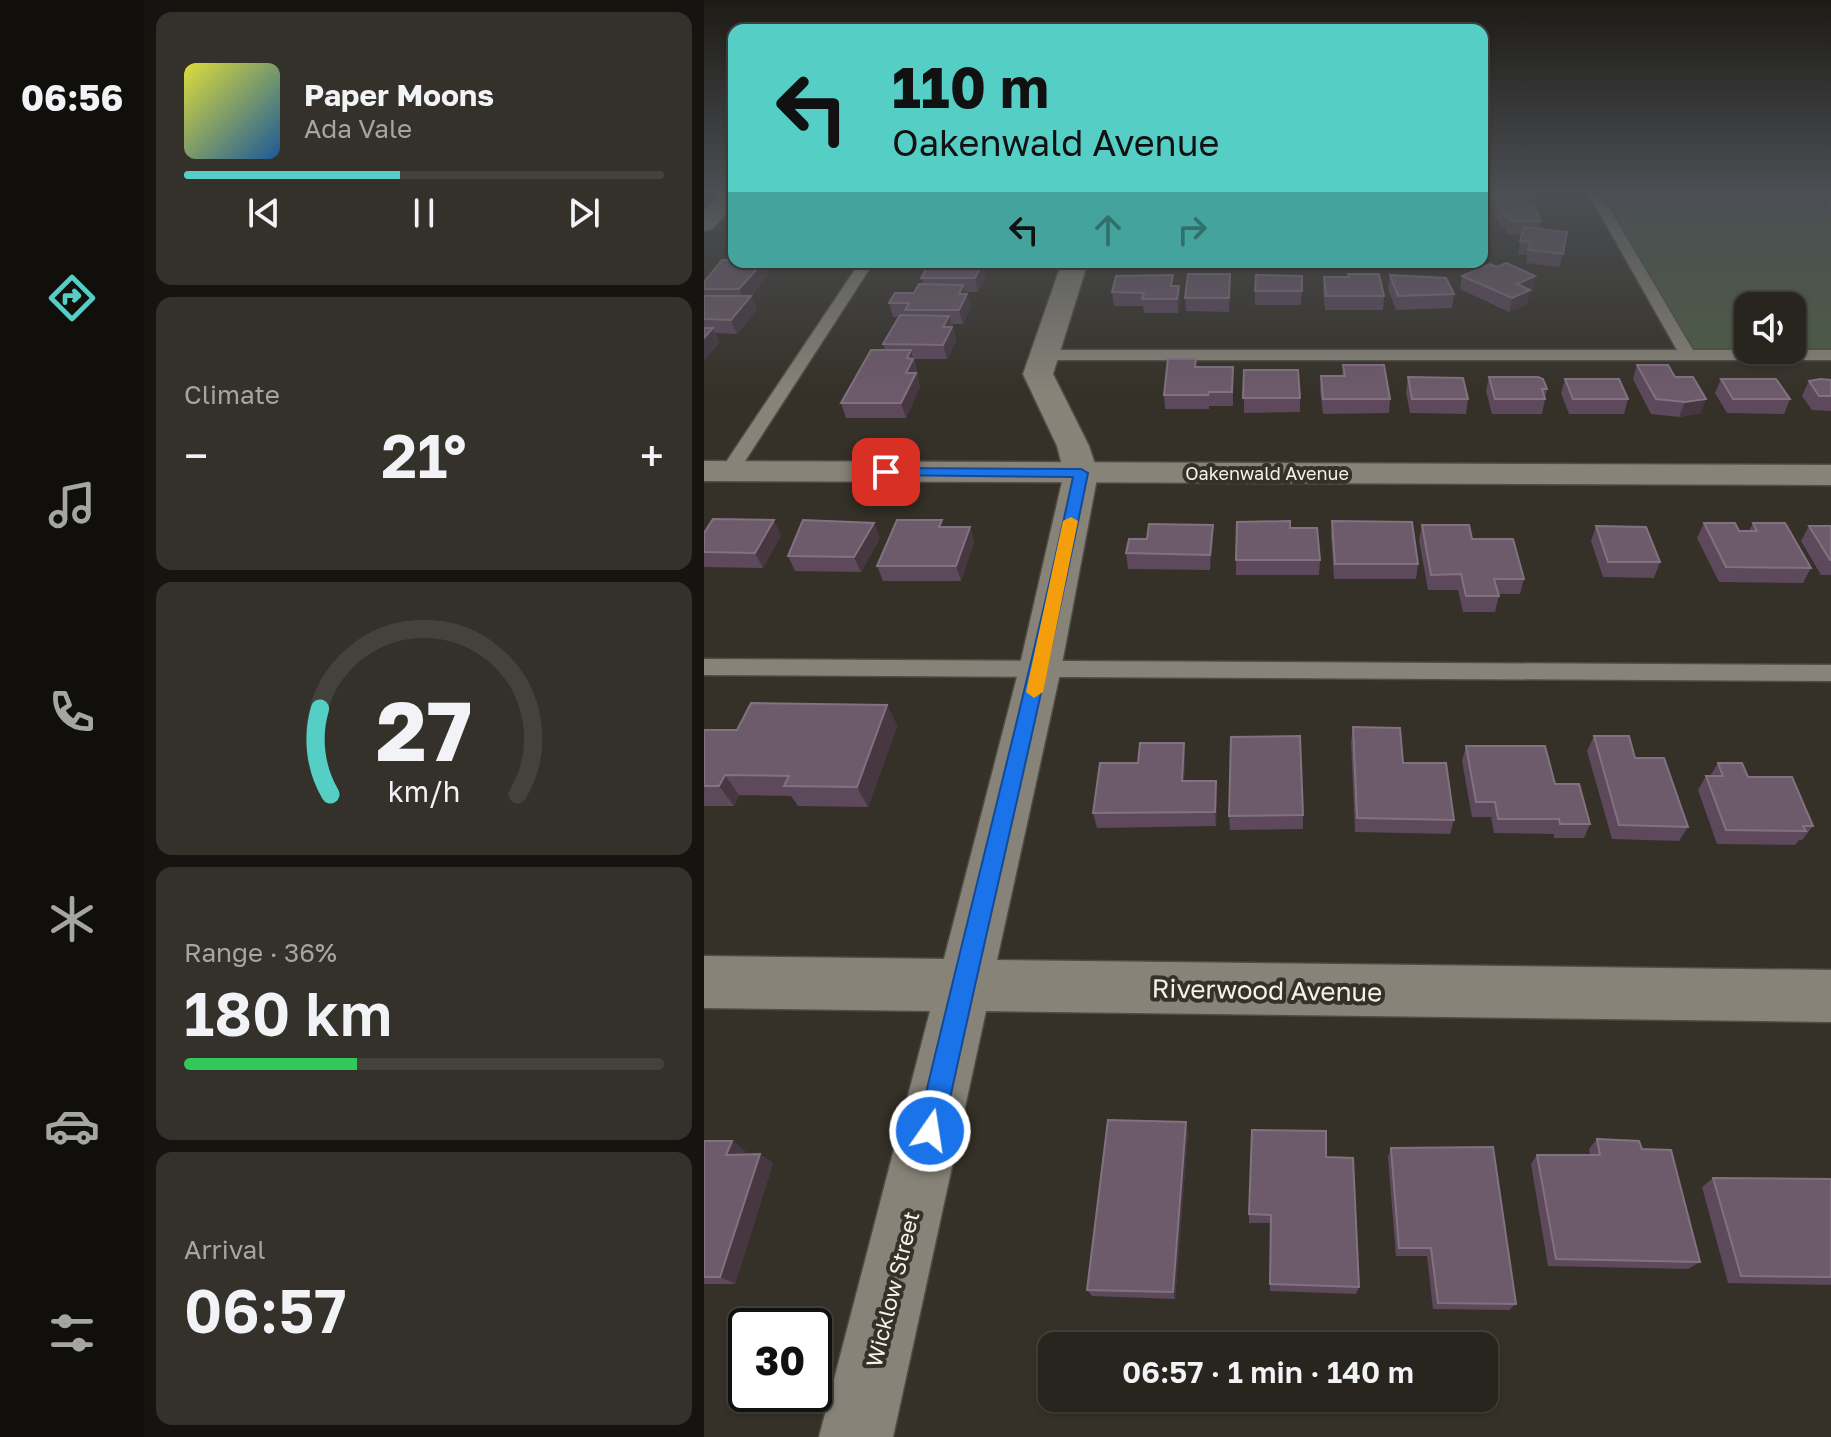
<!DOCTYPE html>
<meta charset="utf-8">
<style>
:root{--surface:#28251e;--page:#34312b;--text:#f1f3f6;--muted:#a5a5a4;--line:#44423c;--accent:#55cec5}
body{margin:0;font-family:"Golos Text",sans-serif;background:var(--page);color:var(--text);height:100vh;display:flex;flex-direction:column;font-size:30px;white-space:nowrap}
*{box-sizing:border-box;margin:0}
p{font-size:26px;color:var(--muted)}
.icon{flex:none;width:44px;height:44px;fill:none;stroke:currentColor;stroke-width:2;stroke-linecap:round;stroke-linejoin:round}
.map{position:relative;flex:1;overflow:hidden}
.details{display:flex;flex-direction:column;gap:12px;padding:12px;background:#161410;width:560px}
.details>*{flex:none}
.guide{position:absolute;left:24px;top:24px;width:760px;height:244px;border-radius:16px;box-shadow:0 2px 6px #0004,0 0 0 2px var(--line);background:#55cec5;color:#111;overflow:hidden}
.buttons{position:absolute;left:1030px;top:292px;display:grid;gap:16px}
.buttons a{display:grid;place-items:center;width:72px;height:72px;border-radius:16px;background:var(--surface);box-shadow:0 2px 6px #0004,0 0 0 2px var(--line);font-size:40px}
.speed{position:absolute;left:24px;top:1308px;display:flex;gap:16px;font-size:40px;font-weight:700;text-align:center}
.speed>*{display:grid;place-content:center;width:104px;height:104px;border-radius:50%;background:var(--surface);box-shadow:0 2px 6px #0004,0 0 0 2px var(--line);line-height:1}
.speed .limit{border:4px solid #111;border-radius:12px;background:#fff;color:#111}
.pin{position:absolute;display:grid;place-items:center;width:68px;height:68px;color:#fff;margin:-34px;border-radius:16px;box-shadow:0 4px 12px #0006}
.me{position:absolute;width:88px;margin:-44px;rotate:13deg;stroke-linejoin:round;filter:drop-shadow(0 0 6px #0008)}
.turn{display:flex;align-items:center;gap:28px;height:168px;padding:0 32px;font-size:36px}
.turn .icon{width:104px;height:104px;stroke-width:2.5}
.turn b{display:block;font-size:56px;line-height:68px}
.lanes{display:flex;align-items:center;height:76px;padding:0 32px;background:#0003;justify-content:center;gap:40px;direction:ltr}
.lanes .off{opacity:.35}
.big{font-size:60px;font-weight:600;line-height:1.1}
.details .tile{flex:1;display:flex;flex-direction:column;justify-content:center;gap:12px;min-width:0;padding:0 28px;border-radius:16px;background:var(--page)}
.details .dial{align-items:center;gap:0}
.dial svg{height:208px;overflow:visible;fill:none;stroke:var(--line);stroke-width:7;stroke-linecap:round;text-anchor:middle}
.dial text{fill:var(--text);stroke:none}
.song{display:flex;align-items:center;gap:24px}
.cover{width:96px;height:96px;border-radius:12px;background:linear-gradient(135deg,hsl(60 70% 55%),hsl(210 70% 35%))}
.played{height:8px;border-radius:4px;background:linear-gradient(90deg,var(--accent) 45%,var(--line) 45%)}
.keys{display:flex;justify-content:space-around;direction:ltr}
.heat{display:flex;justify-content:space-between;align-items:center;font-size:44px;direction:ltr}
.charge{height:12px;border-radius:6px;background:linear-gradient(90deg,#34c759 36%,var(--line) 0)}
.trip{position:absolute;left:334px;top:1332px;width:460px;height:80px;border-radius:16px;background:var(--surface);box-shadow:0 2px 6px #0004,0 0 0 2px var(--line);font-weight:600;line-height:80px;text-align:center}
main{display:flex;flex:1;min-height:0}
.tabs{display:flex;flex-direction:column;width:144px;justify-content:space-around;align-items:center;background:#100f0c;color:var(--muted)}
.tabs .icon{width:56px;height:56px}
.tabs .active{color:var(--accent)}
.tabs b{font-size:36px;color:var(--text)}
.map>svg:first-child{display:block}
.green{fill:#4d5d44;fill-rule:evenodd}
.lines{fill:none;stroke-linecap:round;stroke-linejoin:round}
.service-casing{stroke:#504d45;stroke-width:3}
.minor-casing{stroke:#504d45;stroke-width:3}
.tertiary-casing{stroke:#504d45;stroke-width:3}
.service{fill:#878378;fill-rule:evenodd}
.minor{fill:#878378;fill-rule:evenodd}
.tertiary{fill:#878378;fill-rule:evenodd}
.wall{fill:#5d485c}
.shaded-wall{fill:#463741}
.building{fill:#6d5a6b;stroke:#82727f;stroke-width:2}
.route{fill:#1a73e8;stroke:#114b97;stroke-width:2}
.slow{fill:#f59e0b}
.labels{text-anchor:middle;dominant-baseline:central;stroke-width:8;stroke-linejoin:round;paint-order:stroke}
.far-street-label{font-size:18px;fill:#f3f1eb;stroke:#353128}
.street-label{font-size:22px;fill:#f3f1eb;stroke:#353128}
.near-street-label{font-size:26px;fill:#f3f1eb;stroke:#353128}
</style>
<main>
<nav class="tabs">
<b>06:56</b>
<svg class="icon active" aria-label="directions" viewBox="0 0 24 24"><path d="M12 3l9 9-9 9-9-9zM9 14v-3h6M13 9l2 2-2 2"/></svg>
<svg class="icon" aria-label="music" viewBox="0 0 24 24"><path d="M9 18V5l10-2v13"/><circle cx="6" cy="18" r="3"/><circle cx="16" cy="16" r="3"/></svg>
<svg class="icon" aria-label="phone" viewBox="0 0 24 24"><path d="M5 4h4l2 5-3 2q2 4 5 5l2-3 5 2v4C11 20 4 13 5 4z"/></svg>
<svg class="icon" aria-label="climate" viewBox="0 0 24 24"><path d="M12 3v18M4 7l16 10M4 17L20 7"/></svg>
<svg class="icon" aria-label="car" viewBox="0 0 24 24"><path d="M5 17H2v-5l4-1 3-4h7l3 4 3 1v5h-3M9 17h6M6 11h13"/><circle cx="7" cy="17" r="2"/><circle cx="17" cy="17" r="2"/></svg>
<svg class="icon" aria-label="filters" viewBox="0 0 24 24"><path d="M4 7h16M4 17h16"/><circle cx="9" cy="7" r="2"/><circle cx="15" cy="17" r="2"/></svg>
</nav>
<section class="details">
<div class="tile">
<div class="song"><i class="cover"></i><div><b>Paper Moons</b><p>Ada Vale</p></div></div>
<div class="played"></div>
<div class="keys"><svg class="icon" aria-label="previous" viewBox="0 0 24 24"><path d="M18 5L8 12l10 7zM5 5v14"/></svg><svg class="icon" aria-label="pause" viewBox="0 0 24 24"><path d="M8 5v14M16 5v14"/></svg><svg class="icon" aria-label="next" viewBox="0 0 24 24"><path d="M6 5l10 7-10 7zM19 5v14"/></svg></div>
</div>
<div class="tile"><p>Climate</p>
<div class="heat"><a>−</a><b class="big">21°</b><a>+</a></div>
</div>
<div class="tile dial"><svg viewBox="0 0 100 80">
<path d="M14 69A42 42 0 1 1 86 69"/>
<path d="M14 69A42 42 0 0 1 10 36" stroke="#55cec5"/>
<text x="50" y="56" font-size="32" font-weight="700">27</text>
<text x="50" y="72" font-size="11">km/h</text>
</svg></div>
<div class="tile"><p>Range · 36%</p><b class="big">180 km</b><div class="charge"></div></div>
<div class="tile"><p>Arrival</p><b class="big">06:57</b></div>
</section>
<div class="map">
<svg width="1127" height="1437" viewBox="0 0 1127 1437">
<rect width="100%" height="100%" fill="#353128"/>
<path class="green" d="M889 191H1127V355H984ZM1044 306H1088V350H1044Z"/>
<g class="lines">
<g class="service-casing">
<g id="service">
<path d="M883 191H895L989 350H1127V360H339L331 355 339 350H973Z"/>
<path d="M156 262H170L32 475H18L16 471Z"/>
<path d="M0 659 1127 665V681L0 675Z"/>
</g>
</g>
<g class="minor-casing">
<g id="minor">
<path d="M19 191H30V206L8 229 0 231V211Z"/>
<path d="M358 262H384L349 374 385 446 394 473 357 669 293 960 1127 970V1022L282 1011 189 1437H115L226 1011 0 1008V956L240 959 315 669 360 473 353 446 319 374Z"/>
</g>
</g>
<g class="tertiary-casing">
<path id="tertiary" d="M0 461 1127 465V485L0 481Z"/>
</g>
<use href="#service" class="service"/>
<use href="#minor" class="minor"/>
<use href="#tertiary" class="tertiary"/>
</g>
<g class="wall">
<path d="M784 191H824L828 199 827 203 837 221 835 229 863 232 856 267 822 263 823 255 814 254 818 234H803L801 227H796L791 216 792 212H791Z"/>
<path d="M1113 194H1127V213H1123L1110 200Z"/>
<path d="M30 250V262H94L90 268 63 267 65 274 47 296 53 310 33 334 11 333 15 342 0 361V282L29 260 26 254Z"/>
<path d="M226 262H287H276L278 263 281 277 274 292H261L267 307 259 324H248L252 341 243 359H210L216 387 202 418H142L137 403 181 350 179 344 195 317H189L185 303 210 293 219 284 217 278Z"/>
<path d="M793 267 831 276 829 290 826 291 823 304 805 312 756 289 758 276Z"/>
<path d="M644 274 680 296 679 310H621L619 291 620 277H644Z"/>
<path d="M686 275 750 294 748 308 692 310 684 289Z"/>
<path d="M598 276 597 305H551V291Z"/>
<path d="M475 286 476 299 474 313H440L439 306H410L408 292Z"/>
<path d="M526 288 525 312 482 311 481 298Z"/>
<path d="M492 359V367H529V406H505V409H461L460 395Z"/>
<path d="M639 365 686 399 685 413 619 414 616 390 617 376H638Z"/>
<path d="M933 365 971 377 997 413 975 417 947 414 929 379Z"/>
<path d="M540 370 596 398V412L540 413Z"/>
<path d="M704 377 764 399 762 414 706 413 702 392Z"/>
<path d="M785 377 843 389 838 414H788L782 391Z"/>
<path d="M861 379 924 399 920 414H865L857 393Z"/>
<path d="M1017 379 1086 399 1080 414 1023 413 1011 393Z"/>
<path d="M1127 380V411L1108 410 1098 396 1105 381Z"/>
<path d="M628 521 714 564 712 579H630L627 536Z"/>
<path d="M1000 523 1035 531H1045L1049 523 1107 568 1099 583 1015 582 993 538Z"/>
<path d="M718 525 768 539 820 579 816 594H794L795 596 791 612H759L754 590H724L715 540Z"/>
<path d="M892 526 956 562 950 578 899 577 887 541Z"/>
<path d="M1105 526H1127V575H1117L1097 541Z"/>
<path d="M240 527H266L270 542 257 581H179L173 566Z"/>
<path d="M586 528 616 560 615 575H532V560Z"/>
<path d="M0 533 77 535 59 568 0 567Z"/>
<path d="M176 538 157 572 91 571 84 556Z"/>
<path d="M443 539 509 540 506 570 424 569 422 553Z"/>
<path d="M183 705 193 726 164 807 94 806 87 796 35 795 30 806H0V730H33Z"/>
<path d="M649 727 699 763 750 820 746 834 651 832 647 742Z"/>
<path d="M890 736 931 758 984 827 975 841 908 839 883 751Z"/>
<path d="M480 743 481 758 480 781 513 795 512 826 393 828 389 813 434 763Z"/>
<path d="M762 746 851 784 886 824 880 838H850V834L790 833 787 817H768L758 761Z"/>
<path d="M1014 763 1044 777 1109 826 1098 840H1095L1091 845 1013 844 994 790 1002 776H1006Z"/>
<path d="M599 815V829L526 830 525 816Z"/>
<path d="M484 1132 471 1299 388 1296 383 1290Z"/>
<path d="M893 1139 938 1149 996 1262 984 1269 844 1266 827 1164 833 1155H886L885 1149Z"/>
<path d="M0 1141H28L41 1151 40 1154H56L69 1163 31 1284H0Z"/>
<path d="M687 1148 812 1304 805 1310 729 1309 723 1256H692L684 1157Z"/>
<path d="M622 1157 655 1287 652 1294 566 1291 567 1223H545V1214Z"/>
<path d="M1009 1178 1127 1179V1285L1024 1283 998 1187Z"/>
</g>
<g class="shaded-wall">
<path d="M59 262H60L65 274 41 303 35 289Z"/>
<path d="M271 262H276L277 265 278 263 281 277 274 292 271 278Z"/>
<path d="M831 276 829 290 826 291 823 304 805 312 808 298 813 284Z"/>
<path d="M259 285 267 307 259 324 255 310V294Z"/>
<path d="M475 286 476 299 474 313 473 299Z"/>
<path d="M47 296 53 310 33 334 27 320Z"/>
<path d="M245 316 252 341 243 359 239 345V327Z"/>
<path d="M9 328 15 342 0 361V338Z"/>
<path d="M207 350 216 387 202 418 197 403 203 358Z"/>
<path d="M1002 399 997 413 975 417 981 402Z"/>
<path d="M70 520 77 535 59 568 51 553Z"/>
<path d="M170 523 176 538 157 572 150 557Z"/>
<path d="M509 525V540L506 570V555Z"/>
<path d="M266 527 270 542 257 581 252 566Z"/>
<path d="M183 705 193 726 164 807 153 787Z"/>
<path d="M480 743 481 758 479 795 478 781Z"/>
<path d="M21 775 35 795 30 806 15 786Z"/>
<path d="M512 781 513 795 512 826 511 812Z"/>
<path d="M482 1122 484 1132 471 1299 469 1292Z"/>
<path d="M28 1141 41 1151 36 1164 22 1155Z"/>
<path d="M56 1154 69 1163 31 1284 16 1277Z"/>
</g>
<g class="building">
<path d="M790 191H824L828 199H793Z"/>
<path d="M1113 194H1127V207H1126Z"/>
<path d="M794 203H829L837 221H806L803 214H798Z"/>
<path d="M820 227 863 232 859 254 824 250 827 242 816 241Z"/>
<path d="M18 260H30V262H59L35 289H0V282Z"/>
<path d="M226 262H271L270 263H278L271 278H217Z"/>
<path d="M802 263 831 276 813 284 826 290 808 298 758 276 786 264 793 267Z"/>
<path d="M484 274H526L525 298H481Z"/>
<path d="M644 274H675L680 296H622L620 277H645Z"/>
<path d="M469 275 467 286H475L473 299H438L440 293 408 292 412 276Z"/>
<path d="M552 275 598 276V291H551Z"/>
<path d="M686 275 742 278 750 294 694 296Z"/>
<path d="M215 284 259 285 255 294H263L255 310H201L205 303H185L191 293H210Z"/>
<path d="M0 296H47L27 320 0 319Z"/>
<path d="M196 315 245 316 239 327H248L239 345 179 344Z"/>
<path d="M0 328H9L0 338Z"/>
<path d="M167 350H207L203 358 209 359 202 373H212L197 403H137Z"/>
<path d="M464 359H492L491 367H529L528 392H505L504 395H460Z"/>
<path d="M639 365H680L686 399H619L617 376H641Z"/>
<path d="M933 365H964L971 377H989L1002 399 981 402 952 399Z"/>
<path d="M540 370H594L596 398H539Z"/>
<path d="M704 377 759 378 764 399H708Z"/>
<path d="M785 377H834L839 379 843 389H838L841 399H791Z"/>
<path d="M861 379H915L924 399H869Z"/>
<path d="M1017 379H1072L1086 399H1029Z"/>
<path d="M1116 379 1127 380V396H1115L1105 381Z"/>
<path d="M9 519 70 520 51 553 0 552V533Z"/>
<path d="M99 520 170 523 150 557 84 556Z"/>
<path d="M193 520H238L235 527H266L252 566H173Z"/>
<path d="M586 521V528H613L616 560H532L533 522Z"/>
<path d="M628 521 708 522 714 564H631Z"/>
<path d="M1000 523H1031L1035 531H1053L1049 523H1081L1107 568 1022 567Z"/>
<path d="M445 524 509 525 506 555 422 553 425 539H443Z"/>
<path d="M718 525H765L768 539H809L820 579H790L795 596H762L757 574 727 575Z"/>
<path d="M892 526 942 527 956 562H904Z"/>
<path d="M1105 526H1127V560H1126Z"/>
<path d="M47 703 183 705 153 787 80 786 85 776 21 775 15 786H0V730H33Z"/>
<path d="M649 727 696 728 699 763H742L750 820 653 818Z"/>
<path d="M596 736 599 815 525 816 527 737Z"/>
<path d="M890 736H925L931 758H960L984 827 915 825Z"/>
<path d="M436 743H480L478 781H512L511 812 389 813 396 763H434Z"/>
<path d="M762 746H841L851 784H875L886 824H856L855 819H794L791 802H772Z"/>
<path d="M1014 763H1038L1044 777H1088L1109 826H1099L1102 831 1022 830 1002 776H1019Z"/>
<path d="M404 1120 482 1122 469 1292 383 1290Z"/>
<path d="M548 1130 622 1131V1157L649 1158 655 1287 566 1284 567 1215 545 1214Z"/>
<path d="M893 1139 935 1141 938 1149 967 1150 996 1262 852 1259 833 1155H896Z"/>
<path d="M0 1141H28L22 1155 56 1154 16 1277H0Z"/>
<path d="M789 1147 812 1304 734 1303 727 1248H695L687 1148Z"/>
<path d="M1009 1178 1127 1179V1277L1037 1276Z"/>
</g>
<linearGradient id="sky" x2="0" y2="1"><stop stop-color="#1d1b16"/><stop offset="0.49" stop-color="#4b4e53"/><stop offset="1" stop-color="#4b4e53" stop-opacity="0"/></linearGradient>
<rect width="1127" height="392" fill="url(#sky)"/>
<path class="route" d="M182 468 377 469 384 473C340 693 286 911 239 1131L235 1140 226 1144 217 1140 213 1131C264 913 322 696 369 477L177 475 175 472Z"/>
<path class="slow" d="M367 517 374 521 339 692 330 698 322 692 359 521Z"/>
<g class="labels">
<g class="far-street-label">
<text x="563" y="473">Oakenwald Avenue</text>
</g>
<g class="street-label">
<text transform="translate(188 1289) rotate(-76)">Wicklow Street</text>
</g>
<g class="near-street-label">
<text transform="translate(563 990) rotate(1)">Riverwood Avenue</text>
</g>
</g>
</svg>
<div class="buttons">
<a><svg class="icon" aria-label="sound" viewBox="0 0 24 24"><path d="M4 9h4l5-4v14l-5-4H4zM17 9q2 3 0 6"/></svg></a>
</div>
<div class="speed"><div class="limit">30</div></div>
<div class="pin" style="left:182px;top:472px;background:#d93025"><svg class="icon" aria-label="arrive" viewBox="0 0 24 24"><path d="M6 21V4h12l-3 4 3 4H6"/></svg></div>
<svg class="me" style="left:226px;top:1131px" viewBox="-20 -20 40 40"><circle r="17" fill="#1a73e8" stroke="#fff" stroke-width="3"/><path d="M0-11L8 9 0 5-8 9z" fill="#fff"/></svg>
<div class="trip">06:57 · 1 min · 140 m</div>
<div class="guide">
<div class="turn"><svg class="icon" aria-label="left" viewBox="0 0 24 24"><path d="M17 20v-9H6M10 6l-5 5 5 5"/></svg><div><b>110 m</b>Oakenwald Avenue</div></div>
<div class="lanes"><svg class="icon" aria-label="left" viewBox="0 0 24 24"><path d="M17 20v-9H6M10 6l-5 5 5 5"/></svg><svg class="icon off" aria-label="ahead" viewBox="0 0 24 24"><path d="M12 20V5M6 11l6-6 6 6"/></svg><svg class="icon off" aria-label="right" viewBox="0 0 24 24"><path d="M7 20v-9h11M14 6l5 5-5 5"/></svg></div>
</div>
</div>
</main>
